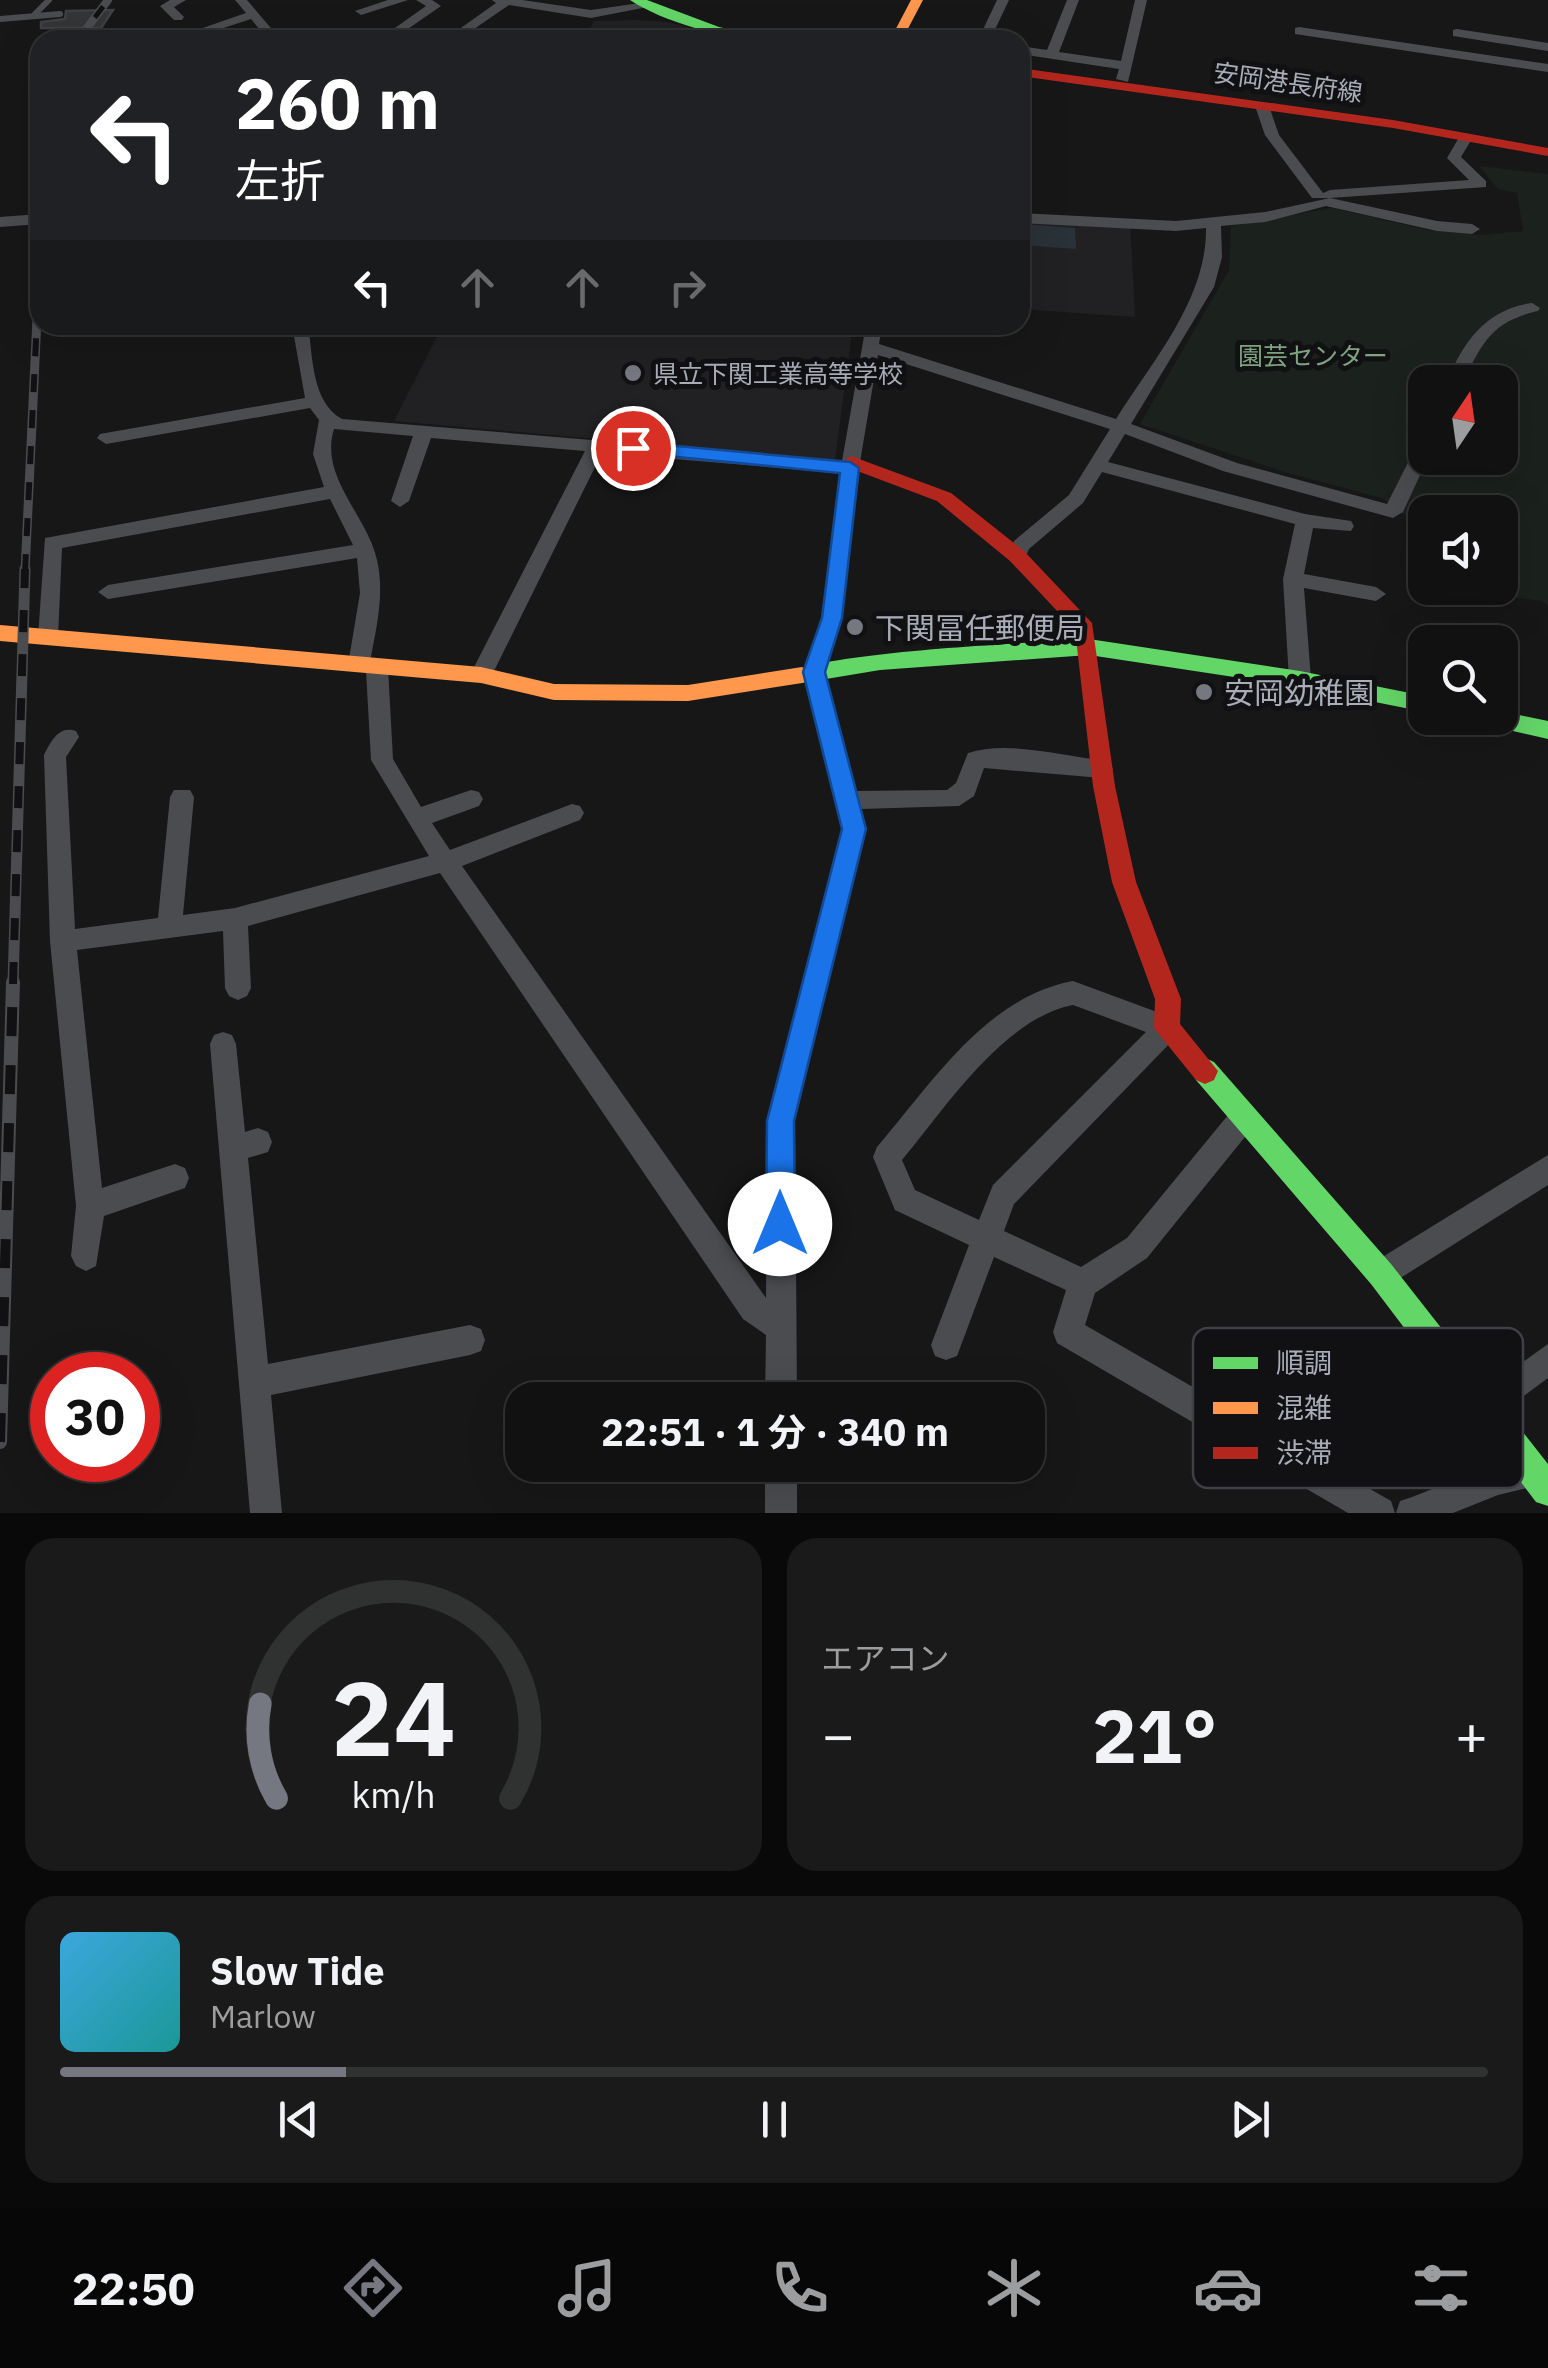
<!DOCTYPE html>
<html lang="ja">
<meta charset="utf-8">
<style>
:root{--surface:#111;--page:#1a1a1a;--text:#f1f3f6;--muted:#9c9d9f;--line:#303131;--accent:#757880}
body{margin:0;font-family:"IBM Plex Sans","Noto Sans JP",sans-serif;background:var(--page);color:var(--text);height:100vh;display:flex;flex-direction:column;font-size:38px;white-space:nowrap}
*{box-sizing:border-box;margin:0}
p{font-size:32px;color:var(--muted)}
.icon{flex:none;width:55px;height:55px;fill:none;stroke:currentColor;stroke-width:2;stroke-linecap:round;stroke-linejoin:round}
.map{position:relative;height:1513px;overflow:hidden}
.panel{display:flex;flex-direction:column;gap:25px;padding:25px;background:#090909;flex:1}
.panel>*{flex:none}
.top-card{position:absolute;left:30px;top:30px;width:1000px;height:305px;border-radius:30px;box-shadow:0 10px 40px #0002,0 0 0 2px var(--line);background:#202124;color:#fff;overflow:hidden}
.needle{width:65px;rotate:13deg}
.tools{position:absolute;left:1408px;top:365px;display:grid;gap:20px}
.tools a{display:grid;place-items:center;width:110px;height:110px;border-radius:20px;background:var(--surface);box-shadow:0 10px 40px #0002,0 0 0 2px var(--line);font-size:50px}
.speed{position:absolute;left:30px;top:1352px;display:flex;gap:20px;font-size:50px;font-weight:700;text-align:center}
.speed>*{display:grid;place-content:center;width:130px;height:130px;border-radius:50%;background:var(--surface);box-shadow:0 10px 40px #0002,0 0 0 2px var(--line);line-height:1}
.speed .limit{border:15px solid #d22;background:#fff;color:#111}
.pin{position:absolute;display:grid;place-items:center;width:85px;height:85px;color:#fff;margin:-42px;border:5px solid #fff;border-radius:50%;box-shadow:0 2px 10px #0007}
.me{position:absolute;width:110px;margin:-55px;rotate:0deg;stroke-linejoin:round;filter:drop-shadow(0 0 8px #0008)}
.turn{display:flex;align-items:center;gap:35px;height:210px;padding:0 40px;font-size:45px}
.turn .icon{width:130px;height:130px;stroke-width:2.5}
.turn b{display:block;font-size:70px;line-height:85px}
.lanes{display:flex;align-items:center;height:95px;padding:0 40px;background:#0003;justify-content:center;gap:50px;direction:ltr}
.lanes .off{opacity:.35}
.big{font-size:75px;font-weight:700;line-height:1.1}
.panel .card{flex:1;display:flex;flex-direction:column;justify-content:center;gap:15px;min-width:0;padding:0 35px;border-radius:30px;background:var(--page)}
.panel .dial{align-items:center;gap:0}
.dial svg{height:260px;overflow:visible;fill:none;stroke:var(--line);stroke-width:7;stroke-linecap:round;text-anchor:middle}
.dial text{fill:var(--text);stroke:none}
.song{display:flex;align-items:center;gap:30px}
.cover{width:120px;height:120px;border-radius:15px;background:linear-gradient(135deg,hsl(200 70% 55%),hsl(180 70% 35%))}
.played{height:10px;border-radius:5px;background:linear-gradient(90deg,var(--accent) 20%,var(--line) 20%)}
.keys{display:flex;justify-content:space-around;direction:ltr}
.heat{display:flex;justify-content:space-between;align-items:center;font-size:55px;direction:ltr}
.panel .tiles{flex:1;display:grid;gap:25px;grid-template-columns:1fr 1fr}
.card:last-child{grid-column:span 2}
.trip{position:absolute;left:505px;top:1382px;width:540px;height:100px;border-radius:30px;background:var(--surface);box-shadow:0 10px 40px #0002,0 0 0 2px var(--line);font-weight:700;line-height:100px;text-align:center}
.tab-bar{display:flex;height:160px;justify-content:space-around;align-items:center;background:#070707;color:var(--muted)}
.tab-bar .icon{width:70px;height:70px}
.tab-bar .active{color:var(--accent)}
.tab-bar b{font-size:45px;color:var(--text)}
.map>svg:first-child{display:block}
.built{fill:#212124}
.green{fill:#1b211c;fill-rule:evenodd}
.water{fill:#2a3239}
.building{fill:#343537;stroke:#3f4043;stroke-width:2.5}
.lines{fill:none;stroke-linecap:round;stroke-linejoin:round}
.lane{stroke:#4b4c50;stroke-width:6}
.street{fill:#4b4c50;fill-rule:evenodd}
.fast{fill:#63d668;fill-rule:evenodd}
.slow{fill:#ff974d;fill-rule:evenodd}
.jam{fill:#b3261e;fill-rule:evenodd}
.rail-far3-casing{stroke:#4b4c4f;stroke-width:8}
.rail-far2-casing{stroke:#4b4c4f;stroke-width:9}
.rail-far1-casing{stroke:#4b4c4f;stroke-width:11}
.rail-casing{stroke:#4b4c4f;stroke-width:14}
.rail-far3{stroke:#111113;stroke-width:5;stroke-dasharray:14;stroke-linecap:butt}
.rail-far2{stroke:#111113;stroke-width:6;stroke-dasharray:18;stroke-linecap:butt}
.rail-far1{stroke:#111113;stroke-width:8;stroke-dasharray:22;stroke-linecap:butt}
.rail{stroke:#111113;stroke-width:10;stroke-dasharray:29;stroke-linecap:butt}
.route{fill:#1a73e8;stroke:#114b97;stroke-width:2.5}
.poi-dot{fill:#757880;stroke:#111113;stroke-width:4}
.labels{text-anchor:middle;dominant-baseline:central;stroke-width:10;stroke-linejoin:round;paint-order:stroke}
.far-street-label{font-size:25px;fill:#a8adb8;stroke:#111113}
.far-park-label{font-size:25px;fill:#7fa381;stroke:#111113}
.far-poi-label{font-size:25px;fill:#a8adb8;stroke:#111113;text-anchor:start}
.poi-label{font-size:30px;fill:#a8adb8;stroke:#111113;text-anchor:start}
.key{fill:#111113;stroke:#3e4045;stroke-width:2.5}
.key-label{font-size:28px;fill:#a8adb8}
</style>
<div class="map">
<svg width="1548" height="1513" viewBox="0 0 1548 1513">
<rect width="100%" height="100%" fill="#171717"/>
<g class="built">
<path d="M638 20 667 22 739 40H584L594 21Z"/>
<path d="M1020 213 1130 220 1135 317 1020 309Z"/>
<path d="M443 325H853L835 460 394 421Z"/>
</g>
<path class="green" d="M1479 166 1548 174V606L1541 601 1479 593 1472 588H1500V512H1425V543L1410 519 1382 498 1291 474 1140 424 1229 270 1231 226 1332 208 1428 230 1483 235 1523 231 1517 193 1498 189ZM1425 382H1500V458H1425Z"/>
<path class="water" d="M1020 224 1075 228 1076 249 1020 245Z"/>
<path class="building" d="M113 10 101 28H41V22L65 19 66 11Z"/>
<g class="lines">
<g class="lane">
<path d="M34 15 49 0"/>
<path d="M0 19 60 14"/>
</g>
<g class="street">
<path d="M170 0H186L174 7 184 17 182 20H174L160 6Z"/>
<path d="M235 0H247L281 40H268L251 19 187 40H168L246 13Z"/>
<path d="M388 0H408L361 15 355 11Z"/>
<path d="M416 0H432L441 6 392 40H378L426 6Z"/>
<path d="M492 0H522L591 10 647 2 653 6 591 18 509 5 458 40H444L496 3Z"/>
<path d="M997 0H1009L990 40H978Z"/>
<path d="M1067 0H1079L1059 52 1121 61 1135 0H1147L1128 82 1116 79 1119 69 1020 54V46L1047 50Z"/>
<path d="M1299 27 1548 64V72L1295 34V28Z"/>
<path d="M1457 29 1548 43V51L1453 36V30Z"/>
<path d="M1262 102 1269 106 1279 135 1323 193 1330 190 1469 180 1447 158 1461 134H1471L1473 137 1461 157 1486 181V187L1330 198 1437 221 1472 224 1480 229 1472 234 1437 231 1326 206 1265 222 1221 226 1222 257 1214 287 1131 424 1237 463 1387 504 1419 441 1425 439V458H1428L1403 512 1393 518 1223 471 1125 434 1108 462 1305 514 1351 521 1354 526 1351 531 1313 528 1304 574 1376 587 1386 594 1376 601 1304 588 1311 679 1300 687 1289 679 1283 579 1295 524 1102 472 1083 503 1029 549 1024 561H1010L1007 556 1014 541 1069 495 1110 429 878 355 859 468 842 617 825 672 856 791 947 790 956 783 968 753C1007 740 1062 756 1102 760L1110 763 1113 769 1110 775 1102 778 984 768 974 796 959 806 861 809 866 829 795 1121 797 1400H765L766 1335 743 1319 440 873 248 926 251 988 247 996 238 1000 229 996 225 988 223 931 77 950 102 1188 175 1164 185 1168 189 1178 185 1188 104 1216 96 1266 86 1271 76 1266 71 1256 76 1206 50 941 44 755C51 741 59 725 76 731L79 737 66 757 75 929 158 918 170 797 174 790H190L194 797 183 915 235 908 429 856 371 760 366 671H351L348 665 360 593 357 558 108 599 98 592 108 585 353 545 330 499 62 548 58 637 48 645 38 637 45 538 324 487 313 454 319 420 310 408 106 444 97 438 100 434 305 398 292 325H308C313 355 311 402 342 419L842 461 866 325H882L879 344 1116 419C1153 360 1207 299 1206 228L1176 231 1020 223V213L1176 221 1265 212 1330 198H1312L1265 135 1255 106ZM334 429 413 436 391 501 400 507 409 501 431 438 585 451 470 675 481 683 492 675 602 453 840 473 822 617 803 672 842 829 767 1121 766 1298 462 866 580 820 584 813 580 806 572 804 450 850 432 823 479 806 483 799 479 792 471 790 421 807 393 759 388 668 385 662H370C376 629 385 594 377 560 367 515 319 477 334 429Z"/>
<path d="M40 214V224L0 227V217Z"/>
<path d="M1532 303 1540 308 1538 311C1492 321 1482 343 1463 382H1447C1463 342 1486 309 1532 303Z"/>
<path d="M1073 981 1176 1019 1180 1028 1176 1037 1014 1204 1004 1231 1081 1267 1127 1238 1233 1109 1243 1105 1253 1109 1257 1118 1253 1127 1147 1258 1095 1293 1085 1325 1391 1501 1395 1513H1348L1057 1343 1053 1332 1066 1290 994 1257 957 1356 946 1360 935 1356 931 1345 969 1245 895 1210 873 1157 877 1147C931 1084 986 997 1073 981ZM1073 1005 1146 1032 993 1185 979 1220 915 1190 902 1160C945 1108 1004 1018 1073 1005Z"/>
<path d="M223 1032 232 1035 236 1044 245 1132 258 1128 268 1132 272 1142 268 1152 248 1158 268 1364 470 1325 481 1329 485 1340 481 1351 470 1355 271 1395 282 1513H250L210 1044 214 1035Z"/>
<path d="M1548 1155V1185L1391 1284 1381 1289 1371 1284 1366 1274 1371 1264Z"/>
<path d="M1548 1344V1378L1484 1425 1473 1420 1468 1409 1473 1398Z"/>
<path d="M1533 1457 1544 1462 1548 1470 1544 1484 1498 1495 1453 1513H1396L1400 1501 1412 1497 1498 1463Z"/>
<rect x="765" y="1465" width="32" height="48"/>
</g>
<g class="fast">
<path d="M630 0H647L719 27 777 40C732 40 668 25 630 0Z"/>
<path d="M1089 639 1300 671 1425 696V712L1300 687 1089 655 880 670 802 683 791 675C808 652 1047 642 1089 639Z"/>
<path d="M1500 711 1548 721V739L1491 726 1480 718H1500Z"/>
<path d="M1205 1058 1214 1062 1391 1264 1548 1464V1506L1536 1502 1371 1284 1196 1080 1192 1071 1196 1062Z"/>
</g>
<g class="slow">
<path d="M911 0H923L902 40H890Z"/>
<path d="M0 625 481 667 554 684 688 685 802 667 813 675 802 683 688 701 554 700 481 683 0 641Z"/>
</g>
<g class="jam">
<path d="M1020 68 1393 120 1548 148V156L1393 128 1020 76Z"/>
<path d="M851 456 951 493 1024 551 1092 623 1115 786 1136 882 1181 999 1180 1024 1218 1071 1214 1080 1205 1084 1196 1080 1154 1028 1155 999 1112 882 1093 786 1075 630 1010 561 937 501 844 466 842 462Z"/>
</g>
<g class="rail-far3-casing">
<g id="rail-far3">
<path d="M78 40 108 0"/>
<path d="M36 251 32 144 40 102"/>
</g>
</g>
<g class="rail-far2-casing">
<g id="rail-far2">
<path d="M36 248 37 265"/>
<path d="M25 572 40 255"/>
</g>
</g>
<g class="rail-far1-casing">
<path id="rail-far1" d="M13 984 25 569"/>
</g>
<g class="rail-casing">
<path id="rail" d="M0 1442 13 982"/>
</g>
<use href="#rail-far3" class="rail-far3"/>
<use href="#rail-far2" class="rail-far2"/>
<use href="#rail-far1" class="rail-far1"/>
<use href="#rail" class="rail"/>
</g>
<path class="route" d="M633 442 850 462 859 468 842 618 825 672 866 829 794 1121 795 1224 791 1234 780 1239 770 1234 766 1224 767 1121 842 829 803 672 822 618 840 473 627 452V444Z"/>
<g class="poi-dot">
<circle cx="633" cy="373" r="10"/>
<circle cx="855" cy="627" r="10"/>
<circle cx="1204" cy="692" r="10"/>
</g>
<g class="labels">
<g class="far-street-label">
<text transform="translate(1288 82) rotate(8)">安岡港長府線</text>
</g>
<g class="far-park-label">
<text x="1313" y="355">園芸センター</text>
</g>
<g class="far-poi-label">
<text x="653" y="373">県立下関工業高等学校</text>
</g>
<g class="poi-label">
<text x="875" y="627">下関冨任郵便局</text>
<text x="1224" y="692">安岡幼稚園</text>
</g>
</g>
<rect x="1193" y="1328" width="330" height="160" rx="15" class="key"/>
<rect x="1213" y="1357" width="45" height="12" fill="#63d668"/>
<rect x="1213" y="1402" width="45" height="12" fill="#ff974d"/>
<rect x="1213" y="1447" width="45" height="12" fill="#b3261e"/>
<g class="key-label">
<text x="1276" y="1373">順調</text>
<text x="1276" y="1418">混雑</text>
<text x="1276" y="1463">渋滞</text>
</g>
</svg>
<div class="tools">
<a><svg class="needle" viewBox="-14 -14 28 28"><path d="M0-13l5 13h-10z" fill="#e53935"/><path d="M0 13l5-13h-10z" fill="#9c9d9f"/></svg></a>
<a><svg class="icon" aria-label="sound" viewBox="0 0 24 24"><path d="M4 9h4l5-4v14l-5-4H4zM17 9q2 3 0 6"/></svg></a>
<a><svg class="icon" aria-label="search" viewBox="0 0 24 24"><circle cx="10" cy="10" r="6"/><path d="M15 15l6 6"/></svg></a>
</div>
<div class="speed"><div class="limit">30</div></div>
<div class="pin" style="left:633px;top:448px;background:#d93025"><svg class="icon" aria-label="arrive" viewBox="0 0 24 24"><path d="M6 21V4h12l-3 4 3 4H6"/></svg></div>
<svg class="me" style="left:780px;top:1224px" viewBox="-20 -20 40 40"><circle r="19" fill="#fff"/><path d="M0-13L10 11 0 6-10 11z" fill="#1a73e8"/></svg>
<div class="trip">22:51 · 1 分 · 340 m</div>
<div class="top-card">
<div class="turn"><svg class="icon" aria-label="left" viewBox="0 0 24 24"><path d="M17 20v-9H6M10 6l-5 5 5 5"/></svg><div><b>260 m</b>左折</div></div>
<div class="lanes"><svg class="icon" aria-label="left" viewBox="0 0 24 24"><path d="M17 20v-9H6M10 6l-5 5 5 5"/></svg><svg class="icon off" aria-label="ahead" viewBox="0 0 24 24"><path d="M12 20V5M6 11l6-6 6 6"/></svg><svg class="icon off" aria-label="ahead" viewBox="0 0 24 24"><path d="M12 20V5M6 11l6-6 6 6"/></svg><svg class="icon off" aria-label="right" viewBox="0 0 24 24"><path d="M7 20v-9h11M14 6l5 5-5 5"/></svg></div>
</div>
</div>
<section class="panel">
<div class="tiles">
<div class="card dial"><svg viewBox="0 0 100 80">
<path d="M14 69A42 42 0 1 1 86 69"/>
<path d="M14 69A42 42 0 0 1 9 40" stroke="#757880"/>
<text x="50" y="56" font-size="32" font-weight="700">24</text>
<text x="50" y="72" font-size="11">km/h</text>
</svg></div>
<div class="card"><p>エアコン</p>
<div class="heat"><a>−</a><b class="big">21°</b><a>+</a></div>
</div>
<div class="card">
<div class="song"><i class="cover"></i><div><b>Slow Tide</b><p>Marlow</p></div></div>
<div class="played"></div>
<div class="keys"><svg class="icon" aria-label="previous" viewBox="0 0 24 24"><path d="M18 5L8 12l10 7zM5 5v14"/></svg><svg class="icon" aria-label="pause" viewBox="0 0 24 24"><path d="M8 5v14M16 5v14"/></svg><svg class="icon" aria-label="next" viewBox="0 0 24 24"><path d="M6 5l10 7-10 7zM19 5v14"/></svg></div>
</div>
</div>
</section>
<nav class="tab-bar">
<b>22:50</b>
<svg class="icon active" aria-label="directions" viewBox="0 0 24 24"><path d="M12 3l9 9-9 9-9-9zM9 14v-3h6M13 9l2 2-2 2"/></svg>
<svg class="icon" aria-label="music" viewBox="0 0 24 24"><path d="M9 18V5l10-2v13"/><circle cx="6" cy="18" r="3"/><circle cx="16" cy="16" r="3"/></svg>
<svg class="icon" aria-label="phone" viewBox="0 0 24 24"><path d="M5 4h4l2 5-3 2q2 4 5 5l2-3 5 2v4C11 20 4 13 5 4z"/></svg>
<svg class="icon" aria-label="climate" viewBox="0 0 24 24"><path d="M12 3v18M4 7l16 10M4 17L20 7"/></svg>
<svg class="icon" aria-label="car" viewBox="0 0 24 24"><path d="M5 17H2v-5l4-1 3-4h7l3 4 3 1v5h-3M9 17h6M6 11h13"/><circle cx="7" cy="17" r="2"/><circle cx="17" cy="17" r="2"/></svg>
<svg class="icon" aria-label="filters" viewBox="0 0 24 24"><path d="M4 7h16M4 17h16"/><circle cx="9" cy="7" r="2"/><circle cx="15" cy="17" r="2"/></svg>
</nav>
